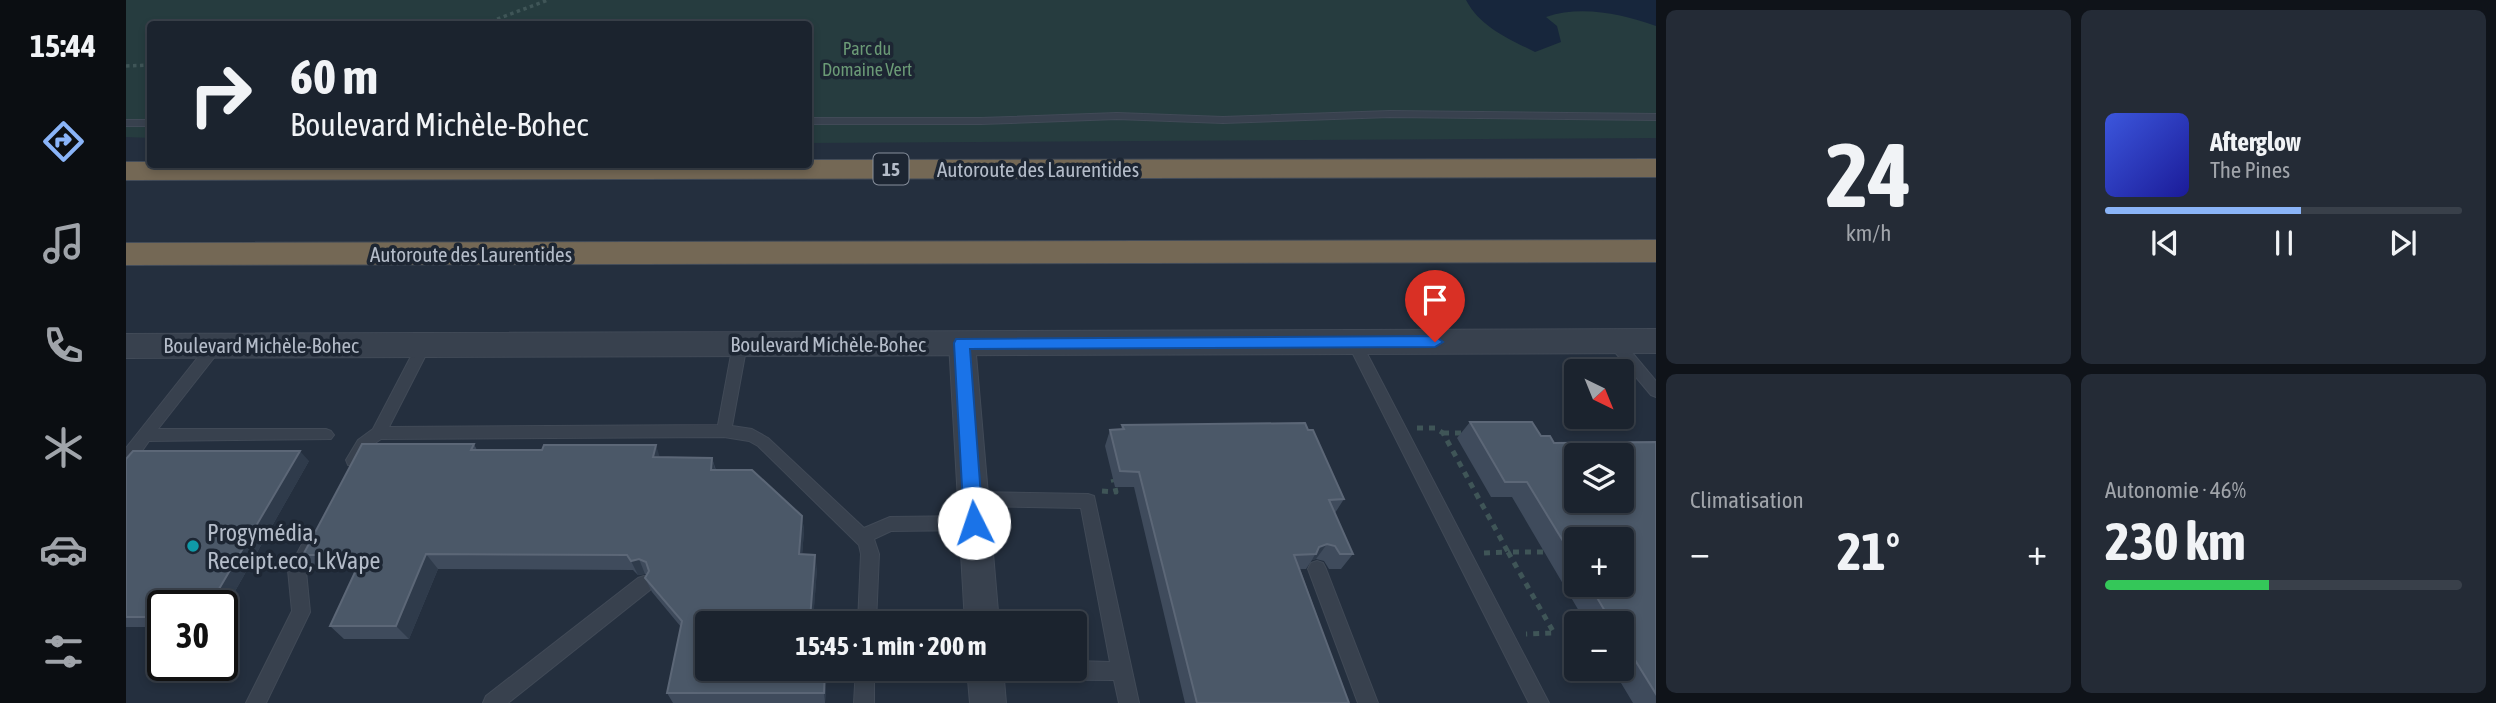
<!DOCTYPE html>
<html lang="fr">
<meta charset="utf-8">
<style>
:root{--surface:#1b232e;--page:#242b36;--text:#f1f3f6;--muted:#a0a4aa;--line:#39404a;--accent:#8ab4f8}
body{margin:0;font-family:"Asap Condensed",sans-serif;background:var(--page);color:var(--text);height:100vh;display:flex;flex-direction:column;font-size:26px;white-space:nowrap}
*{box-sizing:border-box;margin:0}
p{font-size:23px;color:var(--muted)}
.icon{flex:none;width:38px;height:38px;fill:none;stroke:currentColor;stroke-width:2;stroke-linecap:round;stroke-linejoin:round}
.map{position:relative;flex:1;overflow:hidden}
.details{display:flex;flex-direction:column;gap:10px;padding:10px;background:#0f1319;width:840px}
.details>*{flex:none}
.guide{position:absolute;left:21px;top:21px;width:665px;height:147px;border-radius:7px;box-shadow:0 4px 10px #0003,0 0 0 2px var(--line);background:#1b232e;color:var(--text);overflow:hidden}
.needle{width:46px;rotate:137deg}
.fabs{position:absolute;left:1438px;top:359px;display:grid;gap:14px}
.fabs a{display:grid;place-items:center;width:70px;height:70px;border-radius:7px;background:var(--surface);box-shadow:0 4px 10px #0003,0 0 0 2px var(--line);font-size:35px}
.speed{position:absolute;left:21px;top:590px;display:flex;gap:14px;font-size:35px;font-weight:700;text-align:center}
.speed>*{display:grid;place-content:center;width:91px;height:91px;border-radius:50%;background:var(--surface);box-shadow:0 4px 10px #0003,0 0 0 2px var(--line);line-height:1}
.speed .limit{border:4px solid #111;border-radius:10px;background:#fff;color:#111}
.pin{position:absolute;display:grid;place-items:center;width:60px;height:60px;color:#fff;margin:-72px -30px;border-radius:50% 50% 50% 0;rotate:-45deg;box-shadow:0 0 7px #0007}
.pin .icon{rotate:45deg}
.me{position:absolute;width:77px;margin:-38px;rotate:356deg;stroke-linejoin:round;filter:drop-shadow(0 0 5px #0008)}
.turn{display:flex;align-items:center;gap:24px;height:147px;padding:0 28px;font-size:32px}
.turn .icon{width:91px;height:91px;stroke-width:2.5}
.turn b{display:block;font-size:49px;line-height:60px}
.big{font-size:52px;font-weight:700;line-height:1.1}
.details .tile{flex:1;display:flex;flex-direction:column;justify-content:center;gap:10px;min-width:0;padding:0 24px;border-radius:10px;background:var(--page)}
.details .dial{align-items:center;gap:0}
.dial b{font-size:91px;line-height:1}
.song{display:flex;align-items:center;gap:21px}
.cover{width:84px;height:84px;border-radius:10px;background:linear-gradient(135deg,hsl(230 70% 55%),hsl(240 70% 35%))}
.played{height:7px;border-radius:4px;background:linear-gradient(90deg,var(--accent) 55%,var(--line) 55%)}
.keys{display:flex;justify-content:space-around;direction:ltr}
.heat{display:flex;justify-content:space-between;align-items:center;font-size:38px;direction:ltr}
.charge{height:10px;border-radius:5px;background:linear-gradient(90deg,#34c759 46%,var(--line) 0)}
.details .tiles{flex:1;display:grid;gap:10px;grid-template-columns:repeat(2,1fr)}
.trip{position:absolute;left:569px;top:611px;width:392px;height:70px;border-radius:7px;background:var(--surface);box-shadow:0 4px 10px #0003,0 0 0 2px var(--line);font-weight:700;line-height:70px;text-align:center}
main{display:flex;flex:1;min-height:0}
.menu{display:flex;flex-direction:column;width:126px;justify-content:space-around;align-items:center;background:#0b0e12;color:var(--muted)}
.menu .icon{width:49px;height:49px}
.menu .current{color:var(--accent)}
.menu b{font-size:32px;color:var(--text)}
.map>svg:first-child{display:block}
.green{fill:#263c3f}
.water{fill:#17263c}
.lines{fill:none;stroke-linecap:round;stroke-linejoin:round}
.service-casing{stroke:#414a57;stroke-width:2}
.minor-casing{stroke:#414a57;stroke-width:2}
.tertiary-casing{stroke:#414a57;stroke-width:2}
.motorway-casing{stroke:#434c59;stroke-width:2}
.path-far1{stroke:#3f5557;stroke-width:3.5;stroke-dasharray:3.5 3.5;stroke-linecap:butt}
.path{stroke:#3f5557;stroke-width:5;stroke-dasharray:6 6;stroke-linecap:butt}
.service{fill:#38414e;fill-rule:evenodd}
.minor{fill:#38414e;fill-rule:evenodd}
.tertiary{fill:#38414e;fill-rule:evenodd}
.motorway{fill:#746855;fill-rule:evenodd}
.wall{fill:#3f4b5c;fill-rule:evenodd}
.shaded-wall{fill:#2f3b4b}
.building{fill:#4b5868;stroke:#5c6777;stroke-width:2;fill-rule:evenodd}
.route{fill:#1a73e8;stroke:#114b97;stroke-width:2}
.culture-dot{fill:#0f9aa8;stroke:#1d2633;stroke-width:2.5}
.labels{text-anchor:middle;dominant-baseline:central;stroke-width:7;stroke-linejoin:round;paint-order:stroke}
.far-park-label{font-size:18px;fill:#6b9a76;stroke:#1d2633}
.shield{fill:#1d2633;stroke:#878f9c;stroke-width:2}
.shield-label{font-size:19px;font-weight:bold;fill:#b4bcc9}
.street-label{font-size:21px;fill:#b4bcc9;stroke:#1d2633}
.near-poi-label{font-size:24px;fill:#b4bcc9;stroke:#1d2633;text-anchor:start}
</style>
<main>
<nav class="menu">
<b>15:44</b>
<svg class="icon current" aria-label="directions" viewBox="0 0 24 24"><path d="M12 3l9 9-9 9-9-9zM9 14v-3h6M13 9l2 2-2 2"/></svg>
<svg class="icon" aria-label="music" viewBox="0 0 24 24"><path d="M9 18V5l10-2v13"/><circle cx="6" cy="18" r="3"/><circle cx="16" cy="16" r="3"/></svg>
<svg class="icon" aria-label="phone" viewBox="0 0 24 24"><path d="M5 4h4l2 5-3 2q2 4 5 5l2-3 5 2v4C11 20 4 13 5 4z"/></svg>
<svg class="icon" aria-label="climate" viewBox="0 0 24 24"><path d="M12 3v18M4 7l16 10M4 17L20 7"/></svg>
<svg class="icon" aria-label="car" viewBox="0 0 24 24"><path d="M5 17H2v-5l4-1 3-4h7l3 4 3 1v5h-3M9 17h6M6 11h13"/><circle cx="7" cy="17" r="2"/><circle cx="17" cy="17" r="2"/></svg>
<svg class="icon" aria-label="filters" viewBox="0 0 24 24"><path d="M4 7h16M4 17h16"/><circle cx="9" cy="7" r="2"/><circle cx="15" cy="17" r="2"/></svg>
</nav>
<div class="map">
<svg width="1530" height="703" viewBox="0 0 1530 703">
<rect width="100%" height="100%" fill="#242f3e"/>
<path class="green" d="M0 0H1530V138L683 143 682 24H24V138L0 137Z"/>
<path class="water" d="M1340 0H1530V26C1495 14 1456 5 1420 17L1431 26 1435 42 1409 52C1383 39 1354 27 1340 0Z"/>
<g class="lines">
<g class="service-casing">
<g id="service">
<path d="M1264 111 1530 114V120L1264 117 1097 123 991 119 855 124H682V118H855L991 113 1097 117Z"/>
<rect x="0" y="120" width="24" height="6"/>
<path d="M1488 336 1493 337 1530 381V397L1525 395 1483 345 1481 341Z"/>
<path d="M1228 337 1235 342 1423 703H1403L1221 342Z"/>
<path d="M614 339 621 344 606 426 626 429 642 438 738 528 764 517 847 516 853 518 855 523 853 528 847 530 765 531 748 539 753 554 750 623H732L735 554 733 545 632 446 623 441 598 437 255 439 242 448 234 465 228 466 222 465 220 460 232 440 247 429 293 341 298 340 305 345 263 427 592 425 607 344Z"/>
<path d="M89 341 96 346 94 350 32 429H200L205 431 208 435 205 439 23 441 6 465 0 466V448L84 342Z"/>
<path d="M846 492 962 494 968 496 1013 703H993L988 680 861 679 854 677 852 668H948V661L984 662 955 508 846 506 840 504 838 499 840 494Z"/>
<path d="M187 533 193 535 195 540 180 571 184 612 140 703H120L166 611 162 570 181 535Z"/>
<path d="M1191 561 1197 563 1200 569 1252 703H1232L1182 569 1185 563Z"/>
<path d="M518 576 524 578 527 584 524 590 382 703H357L360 696 512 578Z"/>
<path d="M730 668H748V703H728Z"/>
</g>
</g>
<g class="minor-casing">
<g id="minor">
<path d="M836 334 845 336 849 343 873 623H839L823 343 827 336Z"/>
<path d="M841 668H877L880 703H844Z"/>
</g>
</g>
<g class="tertiary-casing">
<path id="tertiary" d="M1530 329V353L0 358V334Z"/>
</g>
<g class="motorway-casing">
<g id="motorway">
<path d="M1530 159V177L0 180V162H24V164H682V160Z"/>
<path d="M1530 240V262L0 265V243Z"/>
</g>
</g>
<g class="path-far1">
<path d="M358 24 422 0"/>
<path d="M0 66 24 65"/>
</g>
<g class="path">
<path d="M1291 428H1309L1317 433 1382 552H1418"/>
<path d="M1317 433H1338"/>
<path d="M976 491 990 492 987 479"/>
<path d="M1358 553 1382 552 1428 633 1400 634"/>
</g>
<use href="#service" class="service"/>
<use href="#minor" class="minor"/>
<use href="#tertiary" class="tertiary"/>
<use href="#motorway" class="motorway"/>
</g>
<g class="wall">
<path d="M1344 422 1415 436 1428 443 1530 442V703H1507L1486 668H1496V623H1460L1386 497H1365L1331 438ZM1451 539 1496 584H1451Z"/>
<path d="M996 425 1218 499 1209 513 1227 554 1215 569H1203L1198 561 1190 559 1186 560 1180 569H1174L1223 703H1059L1008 487H989L979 446 984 430H995Z"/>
<path d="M348 444 351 450 534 457 586 458 590 470 676 516 678 531 676 555 691 569 687 618 701 668 699 703H547L541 693 555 627 526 592 519 578 521 575 519 574 512 575 507 570 312 569 283 639H218L204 626 231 569H191L177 555Z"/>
<path d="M0 459 183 461 96 614V606H37V627H0Z"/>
</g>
<g class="shaded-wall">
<path d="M530 445 535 461 527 457Z"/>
<path d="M174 451 183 461 96 614V606H83Z"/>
<path d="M586 458 590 473 585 470Z"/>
<path d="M676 516 678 531 675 569 673 554Z"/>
<path d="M1201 544 1190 559 1186 560 1193 547Z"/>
<path d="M300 554 312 569 283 639 270 626Z"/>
<path d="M689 555 691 569 687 623 684 619Z"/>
<path d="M513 559 519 574 512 575 505 561Z"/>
<path d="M699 668H701L699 703 698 693Z"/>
</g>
<g class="building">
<path d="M1344 422H1406L1415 436H1424L1428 443 1530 442V694L1496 639V623H1486L1463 584H1496V539H1451V564L1401 482H1379ZM1451 455H1496V500H1451Z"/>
<path d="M1179 423 1182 430H1187L1218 499 1203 500 1227 554H1214L1209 546 1201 544 1193 547 1190 554 1168 555 1223 703H1071L1013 472 994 471 984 430 998 429 996 425Z"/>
<path d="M236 444H348L345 450H416L418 445H530L527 457 586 458 585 470H626L676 516 673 554 689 555 684 619 702 618 701 623H581V668H699L698 693H541L556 621 519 578 523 571 520 562 513 559 505 561 501 555 300 554 270 626H204L237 555H177Z"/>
<path d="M7 451H174L83 606H37V617H0V459Z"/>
</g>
<path class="route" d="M1309 336 1317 342 1309 347 844 349 857 523 854 529H841L838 523 828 343 830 339Z"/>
<circle class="culture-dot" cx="67" cy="546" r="7"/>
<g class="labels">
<g class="far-park-label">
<text x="741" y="48">Parc du<tspan x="741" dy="21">Domaine Vert</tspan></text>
</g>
<rect class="shield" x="747.5" y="153.5" width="35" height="31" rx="5"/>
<g class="shield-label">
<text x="765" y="169">15</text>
</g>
<g class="street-label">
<text x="912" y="169">Autoroute des Laurentides</text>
<text x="345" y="254">Autoroute des Laurentides</text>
<text x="702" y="344">Boulevard Michèle-Bohec</text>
<text x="135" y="345">Boulevard Michèle-Bohec</text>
</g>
<g class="near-poi-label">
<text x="81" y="532">Progymédia,<tspan x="81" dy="28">Receipt.eco, LkVape</tspan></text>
</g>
</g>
</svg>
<div class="fabs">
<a><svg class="needle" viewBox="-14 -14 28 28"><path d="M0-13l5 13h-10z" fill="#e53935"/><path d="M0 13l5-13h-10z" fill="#a0a4aa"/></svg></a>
<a><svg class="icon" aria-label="layers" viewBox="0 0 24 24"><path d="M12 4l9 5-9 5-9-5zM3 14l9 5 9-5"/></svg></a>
<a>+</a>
<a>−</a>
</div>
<div class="speed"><div class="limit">30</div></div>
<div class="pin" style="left:1309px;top:342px;background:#d93025"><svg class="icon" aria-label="arrive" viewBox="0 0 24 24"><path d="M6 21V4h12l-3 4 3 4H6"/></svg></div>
<svg class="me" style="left:848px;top:523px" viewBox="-20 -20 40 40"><circle r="19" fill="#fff"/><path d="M0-13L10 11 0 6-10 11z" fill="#1a73e8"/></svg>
<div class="trip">15:45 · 1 min · 200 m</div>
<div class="guide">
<div class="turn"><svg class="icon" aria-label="right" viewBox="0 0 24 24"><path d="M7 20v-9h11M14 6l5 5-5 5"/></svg><div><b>60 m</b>Boulevard Michèle-Bohec</div></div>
</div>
</div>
<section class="details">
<div class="tiles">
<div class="tile dial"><b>24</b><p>km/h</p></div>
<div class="tile">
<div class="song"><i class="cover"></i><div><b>Afterglow</b><p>The Pines</p></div></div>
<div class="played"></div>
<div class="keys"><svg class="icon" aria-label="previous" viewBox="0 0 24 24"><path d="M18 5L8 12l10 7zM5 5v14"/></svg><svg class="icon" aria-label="pause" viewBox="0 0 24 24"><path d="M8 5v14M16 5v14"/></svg><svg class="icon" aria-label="next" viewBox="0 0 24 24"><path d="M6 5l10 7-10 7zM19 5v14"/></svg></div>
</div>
<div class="tile"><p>Climatisation</p>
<div class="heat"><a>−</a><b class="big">21°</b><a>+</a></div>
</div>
<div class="tile"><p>Autonomie · 46%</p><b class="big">230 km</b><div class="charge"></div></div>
</div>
</section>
</main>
